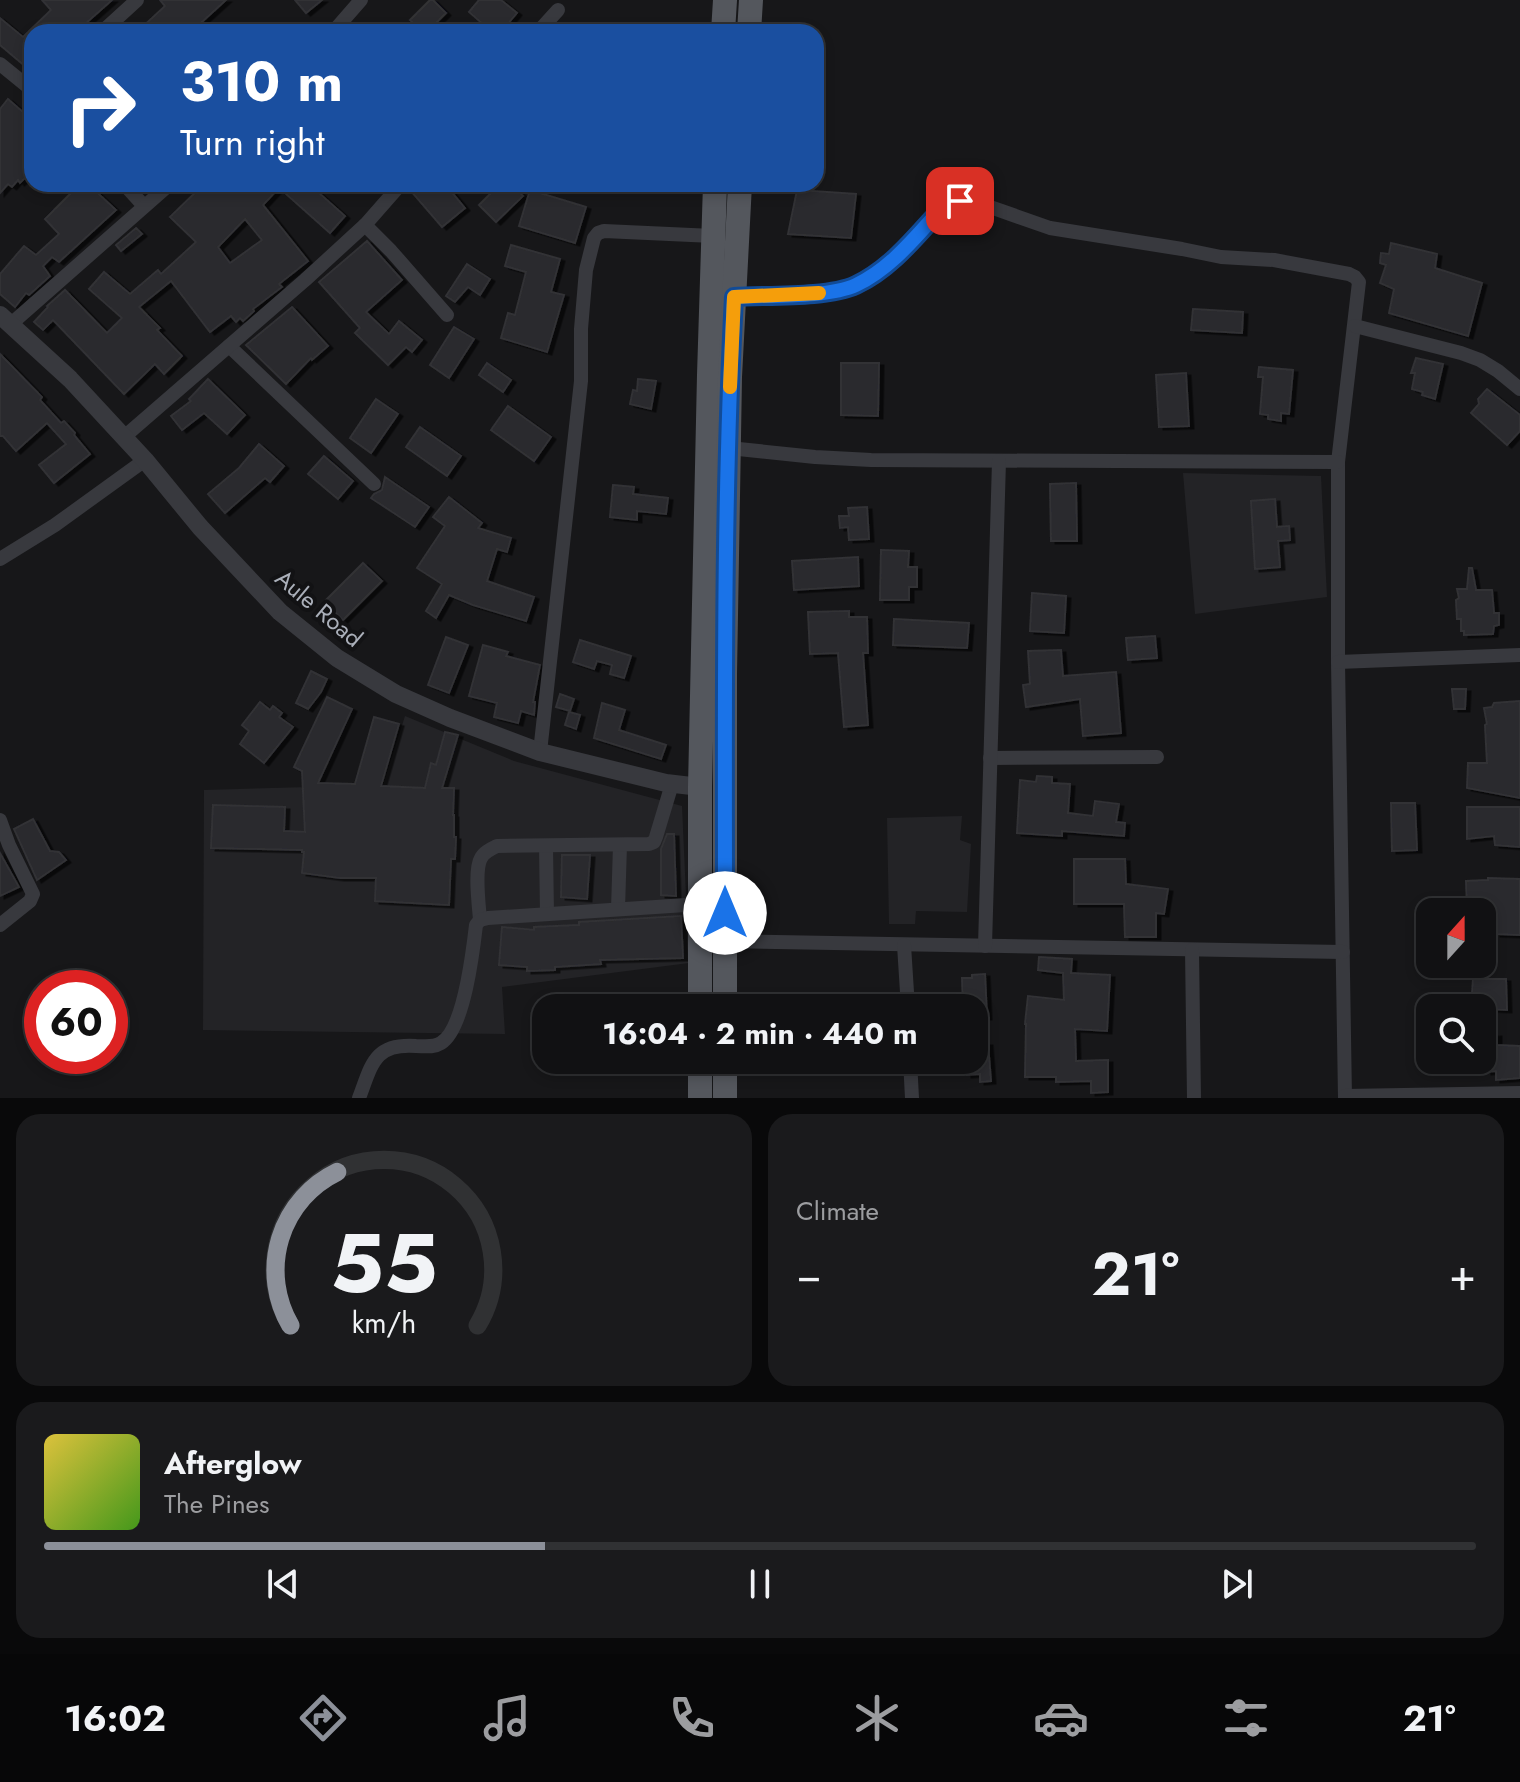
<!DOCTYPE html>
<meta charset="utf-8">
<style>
:root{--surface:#111113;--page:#1a1a1c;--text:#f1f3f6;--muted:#9c9da0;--line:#303133;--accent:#8c9099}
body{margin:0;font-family:Jost,sans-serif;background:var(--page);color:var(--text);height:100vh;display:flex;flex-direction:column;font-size:30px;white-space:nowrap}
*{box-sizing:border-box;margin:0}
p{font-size:26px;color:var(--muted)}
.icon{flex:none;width:44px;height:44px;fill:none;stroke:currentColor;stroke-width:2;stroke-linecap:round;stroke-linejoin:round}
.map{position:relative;height:1098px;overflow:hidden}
.drawer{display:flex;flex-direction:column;gap:16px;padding:16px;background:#09090a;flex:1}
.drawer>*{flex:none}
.top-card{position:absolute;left:24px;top:24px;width:800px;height:168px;border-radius:24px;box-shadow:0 4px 12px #0003,0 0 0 2px var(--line);background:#1a4fa0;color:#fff;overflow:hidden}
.needle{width:52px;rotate:21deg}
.buttons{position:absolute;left:1416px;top:898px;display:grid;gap:16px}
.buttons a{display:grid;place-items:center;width:80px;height:80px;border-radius:16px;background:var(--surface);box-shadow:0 4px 12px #0003,0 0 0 2px var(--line);font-size:40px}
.speed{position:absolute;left:24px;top:970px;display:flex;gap:16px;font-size:40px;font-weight:700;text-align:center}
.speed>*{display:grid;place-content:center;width:104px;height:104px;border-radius:50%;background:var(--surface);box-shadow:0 4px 12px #0003,0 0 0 2px var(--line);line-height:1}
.speed .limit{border:12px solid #d22;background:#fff;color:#111}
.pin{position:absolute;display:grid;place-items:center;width:68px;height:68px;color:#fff;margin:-34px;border-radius:16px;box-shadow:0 4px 12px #0006}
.me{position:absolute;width:88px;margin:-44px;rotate:0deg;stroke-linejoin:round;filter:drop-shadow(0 0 6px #0008)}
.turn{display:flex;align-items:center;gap:28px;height:168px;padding:0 24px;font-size:36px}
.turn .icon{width:104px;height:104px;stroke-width:2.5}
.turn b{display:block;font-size:56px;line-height:68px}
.big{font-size:60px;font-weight:700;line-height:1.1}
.drawer .widget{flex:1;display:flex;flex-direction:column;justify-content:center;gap:12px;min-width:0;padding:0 28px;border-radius:24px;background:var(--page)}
.drawer .dial{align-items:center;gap:0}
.dial svg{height:208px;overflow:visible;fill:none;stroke:var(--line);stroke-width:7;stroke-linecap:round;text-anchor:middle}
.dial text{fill:var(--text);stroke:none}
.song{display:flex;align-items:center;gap:24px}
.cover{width:96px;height:96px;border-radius:12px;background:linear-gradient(135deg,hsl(50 70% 55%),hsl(100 70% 35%))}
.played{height:8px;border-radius:4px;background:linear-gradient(90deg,var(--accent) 35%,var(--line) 35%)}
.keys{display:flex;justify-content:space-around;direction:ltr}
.heat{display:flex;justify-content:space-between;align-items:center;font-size:44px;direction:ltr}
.drawer .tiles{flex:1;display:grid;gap:16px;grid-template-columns:1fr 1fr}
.widget:last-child{grid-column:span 2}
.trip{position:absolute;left:532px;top:994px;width:456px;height:80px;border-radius:24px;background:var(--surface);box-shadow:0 4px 12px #0003,0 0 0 2px var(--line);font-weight:700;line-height:80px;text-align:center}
.tabs{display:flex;height:128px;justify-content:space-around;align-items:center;background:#070708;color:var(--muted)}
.tabs .icon{width:56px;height:56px}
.tabs .on{color:var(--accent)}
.tabs b{font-size:36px;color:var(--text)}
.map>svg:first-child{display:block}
.built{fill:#232326}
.building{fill:#2a2a2d;stroke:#313135;stroke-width:2;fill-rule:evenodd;filter:url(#shadow)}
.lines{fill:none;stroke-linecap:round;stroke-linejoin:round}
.minor{stroke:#38393e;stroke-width:14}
.tertiary{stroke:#38393e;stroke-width:18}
.primary{stroke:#54575d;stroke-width:24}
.route-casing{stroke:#114b97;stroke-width:20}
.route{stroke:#1a73e8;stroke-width:14}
.slow{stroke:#f59e0b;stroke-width:14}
.labels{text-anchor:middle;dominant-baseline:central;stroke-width:8;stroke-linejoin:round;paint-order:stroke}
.street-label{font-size:24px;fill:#aaafb9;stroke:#121214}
</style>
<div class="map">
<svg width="1520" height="1098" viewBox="0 0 1520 1098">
<defs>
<filter id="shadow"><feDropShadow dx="4.5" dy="2.5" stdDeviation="0" flood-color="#0009"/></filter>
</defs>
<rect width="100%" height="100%" fill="#171719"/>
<g class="built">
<path d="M1183 473 1321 476 1327 597 1195 614Z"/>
<path d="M405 716 514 761 682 806 689 963 502 987 505 1034 203 1030 204 790 383 785Z"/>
<path d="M962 816 960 840 971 844 967 912 916 911 915 924H889L887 818Z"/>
</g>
<g class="building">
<path d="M42 0H112L76 32H32V72L0 45V18L23 37 51 10Z"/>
<path d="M160 0H226L191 32H137L165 6Z"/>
<path d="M295 0H322L306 13Z"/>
<path d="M430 0H433L446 13 427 32H422L410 20Z"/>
<path d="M479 0H501L517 13 501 32H492L469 12Z"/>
<path d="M8 99 32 120V171L20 183 18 180 12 187 8 184 0 193V109Z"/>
<path d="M80 184H88L116 210 59 262 52 257 43 266 50 276 29 295 26 293 15 307 0 294V274L24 246 36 255 59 234 45 219Z"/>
<path d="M204 184H273L278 189 263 205 308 261 279 284 282 287 253 309 254 311 243 321 240 318 236 322 231 316 210 332 171 281 139 307 160 328 157 330 182 356 164 374 155 364 124 394 53 320 43 330 34 322 48 307 47 306 65 290 107 333 122 318 89 289 104 272 130 294 158 270 161 274 196 242 170 217ZM245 219 262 240 230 263 218 247Z"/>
<path d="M295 184H309L345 216 330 233 286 194Z"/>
<path d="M418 184H445L465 208 442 227 410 190Z"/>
<path d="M500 184H511L523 196 496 222 479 205Z"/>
<path d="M530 190 586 207 575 243 519 226Z"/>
<path d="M797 190 856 194 851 238 788 234Z"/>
<path d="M136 228 142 234 121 251 116 245Z"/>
<path d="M367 241 402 280 366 312 389 334 399 321 422 340 412 352 406 347 388 365 355 333 360 328 319 282Z"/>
<path d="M1391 243 1437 254 1435 268 1482 283 1468 336 1389 313 1394 289 1380 283 1386 265 1380 263 1381 253 1389 254Z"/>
<path d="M511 245 560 259 551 292 564 295 547 352 501 338 508 313 515 315 526 272 505 266Z"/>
<path d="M467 264 490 279 480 295 468 287 455 302 446 296Z"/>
<path d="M292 307 328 346 312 360 311 358 286 384 246 345Z"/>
<path d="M1193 309 1243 312 1242 333 1191 330Z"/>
<path d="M454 327 474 339 449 378 430 365Z"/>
<path d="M0 354 42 397 40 400 61 423 64 421 75 433 74 435 90 454 54 483 39 465 66 444 47 423 16 451 3 436H0Z"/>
<path d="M1416 358 1443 364 1435 399 1422 395 1423 392 1412 389 1415 373H1411Z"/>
<path d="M487 363 511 380 503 392 479 375Z"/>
<path d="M841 363H879L878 416 841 415Z"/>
<path d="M1259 367 1293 370 1289 414 1281 413V421L1268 419V415L1260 414 1263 377H1258Z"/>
<path d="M1186 373 1189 426 1159 427 1156 375Z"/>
<path d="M208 379 245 415 227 434 204 413 182 430 171 416 191 401 189 399Z"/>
<path d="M638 379 656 381 651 409 630 404 633 390 637 391Z"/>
<path d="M1487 389 1520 415V431L1507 445 1471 413 1479 404 1478 399Z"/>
<path d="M376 399 398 414 371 453 350 438Z"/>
<path d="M508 406 551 437 534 461 491 430Z"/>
<path d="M420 427 461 456 447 476 406 447Z"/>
<path d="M259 444 284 466 270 482 265 478 225 513 208 494 239 468Z"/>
<path d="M324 456 353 481 338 499 308 474Z"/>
<path d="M385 477 429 507 415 527 371 498 374 494 382 490Z"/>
<path d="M1076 483 1077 541H1051L1050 484Z"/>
<path d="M613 485 634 487 633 494 668 498 666 514 637 511V520L610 517Z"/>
<path d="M449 497 482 523 478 528 511 538 507 552 497 549 487 581 534 597 526 621 473 605 449 595 436 618 426 611 442 584 417 568 445 526 433 517Z"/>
<path d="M1275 499 1277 527 1289 526 1290 540 1278 541 1280 567 1255 569 1251 501Z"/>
<path d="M867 507 869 539 849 540 848 527 840 528 839 516H849L848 508Z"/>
<path d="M881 550 909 551 908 567H917V587H909V600H880Z"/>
<path d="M858 557 859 586 794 590 792 561Z"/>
<path d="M363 563 382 581 343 620 324 602Z"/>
<path d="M1469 568H1472L1476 590H1492L1494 613H1499V625L1494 626 1493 634 1464 635V631H1461V619H1457L1456 600 1459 598 1457 589H1467Z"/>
<path d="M1032 593 1066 596 1064 633 1030 631Z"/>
<path d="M849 611V617H867L868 653H863L868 725 844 727 838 653 810 654 808 612Z"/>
<path d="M894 619 969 623 967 648 893 645Z"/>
<path d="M1155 636 1157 658 1128 660 1126 638Z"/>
<path d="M446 637 468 645 449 693 428 685Z"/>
<path d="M580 640 631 656 624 678 610 674 612 665 597 661 594 669 573 662Z"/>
<path d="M483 645 508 652 506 656 540 665 533 702H535L534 715 521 711 518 723 494 717 497 703 469 696Z"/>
<path d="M1061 650 1063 676 1116 672 1121 733 1083 736 1080 699 1026 707 1023 685 1030 684 1028 651Z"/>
<path d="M311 671 327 679 321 692 308 709 296 703Z"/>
<path d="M1452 689H1466L1465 709H1454Z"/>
<path d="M560 694 574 699 570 711 556 707Z"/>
<path d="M327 697 352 709 318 783 355 784 374 717 399 724 381 786 425 788 431 763 436 765 445 732 458 735 442 788H454L453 815H454V837H456L455 859H451L449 905 375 901 376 878H340L302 873 304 852H302V850L211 848 213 805 285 807 284 831 305 832 302 771 294 767Z"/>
<path d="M1520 701V798L1467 788 1468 763H1487L1485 725 1487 724 1484 708 1492 707 1494 703Z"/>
<path d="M260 702 270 710 273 706 282 713 279 717 293 727 264 763 240 744 249 731 242 725Z"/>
<path d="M602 703 625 710 619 730 666 745 661 759 594 738Z"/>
<path d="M569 712 580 715 576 729 565 725Z"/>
<path d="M1037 776 1052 777V783L1070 784 1068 813 1093 816 1095 801 1119 804 1116 822 1125 823 1124 836 1062 831V836L1017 833 1020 780 1036 782Z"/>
<path d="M1391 803H1415L1417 850 1392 851Z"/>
<path d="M1467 807H1520V847L1495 845 1494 836 1467 839Z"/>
<path d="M33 819 50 851 59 852 66 860 37 880 14 829Z"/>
<path d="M667 834H674L676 896 661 895V849Z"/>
<path d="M0 853 19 887 0 896Z"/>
<path d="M562 855H590L587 899 561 897Z"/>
<path d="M1074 859H1125L1126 884 1168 889 1164 914 1156 913V937H1125L1124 904H1074Z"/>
<path d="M1488 878 1520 879V935L1496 934 1494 908 1467 907 1466 881 1488 880Z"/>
<path d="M681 916 683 958 600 960 601 964 555 967V970L527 971V967L499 965 502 927 534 930V927L579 925V922Z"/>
<path d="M1039 957 1072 959 1071 973 1110 975 1107 1031 1075 1029 1076 1061 1108 1060V1092L1091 1093V1081L1056 1082V1077H1025L1026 1024H1025L1028 996 1064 1000 1063 973 1038 970Z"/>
<path d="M985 974 987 1017H974V1008H963L962 978H972V975Z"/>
<path d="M1473 979H1506L1507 1010 1471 1008Z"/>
<path d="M1497 1034V1045L1520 1046V1078L1496 1080V1071L1487 1072 1485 1035Z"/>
<path d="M974 1043H988L991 1081 980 1082V1074L967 1075 966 1060H974Z"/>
</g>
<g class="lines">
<g class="minor">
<path d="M102 32 137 0"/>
<path d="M333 32 361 0"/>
<path d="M538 32 558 10"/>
<path d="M0 64 32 90"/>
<path d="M124 184 144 206"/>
<path d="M365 225 391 251 447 315"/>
<path d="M734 297C766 295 829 298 856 285 891 268 918 235 943 207L950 202H976L1050 228 1182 249 1221 257 1274 260 1349 274 1355 277 1359 282 1338 462V662L1345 1098"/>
<path d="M11 324 170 184"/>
<path d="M1355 326 1461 353 1480 360 1498 371 1520 389"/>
<path d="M229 346 374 484"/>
<path d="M124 437 305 280 365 225 401 184"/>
<path d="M729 448 815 457 871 460 1338 462"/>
<path d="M0 559 55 525 145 460"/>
<path d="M1338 662 1520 655"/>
<path d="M540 752 581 381V329L586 270 594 238 598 233 604 231 713 236"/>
<path d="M990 758 1157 757"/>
<path d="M0 820 9 845 33 894 30 901 0 925"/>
<path d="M546 846 547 914"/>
<path d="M618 909 620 845"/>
<path d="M480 920C479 905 474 870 481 858 484 852 491 849 497 846L649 844 654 842 656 837 672 784"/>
<path d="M725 941 1343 952"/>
<path d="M904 945 908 1008"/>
<path d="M985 946 999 461"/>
<path d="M1192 950 1194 1098"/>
<path d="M910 1060 912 1098"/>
<path d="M1345 1096 1520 1093"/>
<path d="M359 1098C372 1064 374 1043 416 1046 424 1046 433 1048 441 1043 464 1029 473 951 476 925L480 920 488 918 701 904"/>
</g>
<path class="tertiary" d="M0 315 70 379 145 460 200 527 280 612 337 658 396 694 450 718 540 752 666 783 700 787"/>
<g class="primary">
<path d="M723 32 725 0"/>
<path d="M749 32 751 0"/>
<path d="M700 1008V787L709 375 715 184"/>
<path d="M725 1008V675L730 377 740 184"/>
<path d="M700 1060V1098"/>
<path d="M725 1060V1098"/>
</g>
</g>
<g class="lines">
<g class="route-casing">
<path id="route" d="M725 913C725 708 723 502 734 297 767 295 828 298 856 285 892 268 917 235 943 207L950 202 960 201"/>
</g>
<use href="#route" class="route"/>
<path class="slow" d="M730 387 734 297 819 293"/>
</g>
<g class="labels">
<g class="street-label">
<text transform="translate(319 608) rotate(40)">Aule Road</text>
</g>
</g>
</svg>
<div class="buttons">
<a><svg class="needle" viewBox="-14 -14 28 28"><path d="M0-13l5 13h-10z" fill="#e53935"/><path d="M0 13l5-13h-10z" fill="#9c9da0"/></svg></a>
<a><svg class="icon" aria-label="search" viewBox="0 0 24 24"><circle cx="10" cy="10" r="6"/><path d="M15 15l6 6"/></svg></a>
</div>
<div class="speed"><div class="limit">60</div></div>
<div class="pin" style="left:960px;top:201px;background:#d93025"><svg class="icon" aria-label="arrive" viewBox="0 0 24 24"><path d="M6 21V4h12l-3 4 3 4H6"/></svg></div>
<svg class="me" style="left:725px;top:913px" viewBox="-20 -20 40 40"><circle r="19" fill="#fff"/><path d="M0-13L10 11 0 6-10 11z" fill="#1a73e8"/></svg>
<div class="trip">16:04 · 2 min · 440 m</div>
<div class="top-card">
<div class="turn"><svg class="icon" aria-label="right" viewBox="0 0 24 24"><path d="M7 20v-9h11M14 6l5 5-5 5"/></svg><div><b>310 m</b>Turn right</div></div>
</div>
</div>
<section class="drawer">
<div class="tiles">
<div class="widget dial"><svg viewBox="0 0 100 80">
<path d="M14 69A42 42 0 1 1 86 69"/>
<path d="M14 69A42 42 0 0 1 32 10" stroke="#8c9099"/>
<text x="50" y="56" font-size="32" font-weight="700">55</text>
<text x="50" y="72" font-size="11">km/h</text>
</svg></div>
<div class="widget"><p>Climate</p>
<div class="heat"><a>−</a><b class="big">21°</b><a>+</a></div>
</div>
<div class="widget">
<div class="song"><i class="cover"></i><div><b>Afterglow</b><p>The Pines</p></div></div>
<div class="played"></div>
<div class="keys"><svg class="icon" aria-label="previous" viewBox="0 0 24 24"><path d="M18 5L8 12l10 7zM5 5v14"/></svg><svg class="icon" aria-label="pause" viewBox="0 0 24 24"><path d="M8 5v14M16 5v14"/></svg><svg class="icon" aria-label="next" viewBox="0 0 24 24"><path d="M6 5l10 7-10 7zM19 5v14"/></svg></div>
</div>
</div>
</section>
<nav class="tabs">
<b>16:02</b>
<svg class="icon on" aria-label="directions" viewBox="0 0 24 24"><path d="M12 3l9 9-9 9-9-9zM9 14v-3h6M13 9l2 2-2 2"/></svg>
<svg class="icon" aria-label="music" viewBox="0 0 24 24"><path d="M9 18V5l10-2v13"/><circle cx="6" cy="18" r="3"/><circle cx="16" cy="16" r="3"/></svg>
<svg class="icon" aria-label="phone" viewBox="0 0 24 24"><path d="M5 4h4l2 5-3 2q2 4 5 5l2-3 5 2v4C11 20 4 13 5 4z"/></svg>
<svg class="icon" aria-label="climate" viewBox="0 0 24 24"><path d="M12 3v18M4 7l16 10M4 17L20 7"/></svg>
<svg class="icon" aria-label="car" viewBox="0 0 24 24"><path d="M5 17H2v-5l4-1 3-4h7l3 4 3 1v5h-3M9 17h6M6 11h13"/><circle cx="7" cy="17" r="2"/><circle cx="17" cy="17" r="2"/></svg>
<svg class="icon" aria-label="filters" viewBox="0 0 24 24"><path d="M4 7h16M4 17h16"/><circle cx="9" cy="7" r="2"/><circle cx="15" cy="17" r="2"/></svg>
<b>21°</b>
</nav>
